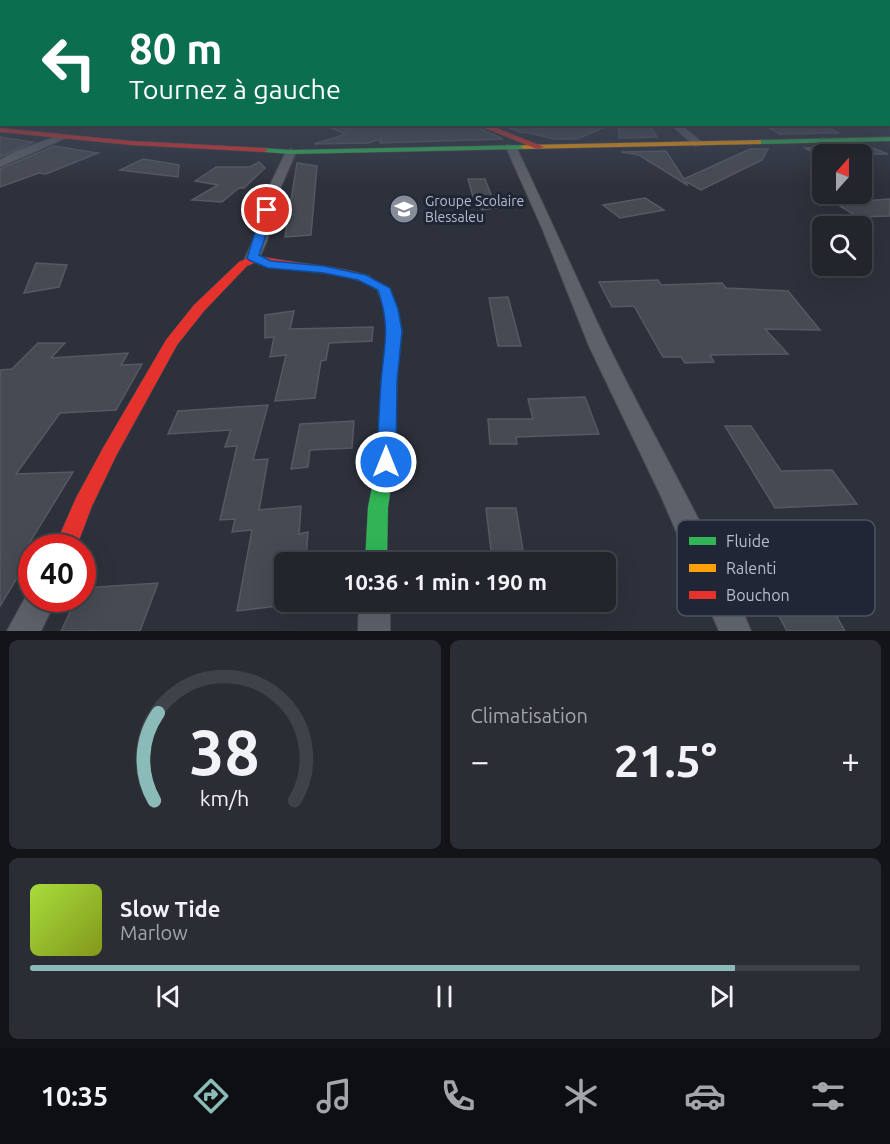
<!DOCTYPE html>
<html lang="fr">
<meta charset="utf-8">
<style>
:root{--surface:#22252c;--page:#2a2d34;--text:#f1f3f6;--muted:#a2a5a9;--line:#3f4248;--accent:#8bbbb9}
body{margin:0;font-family:Ubuntu,sans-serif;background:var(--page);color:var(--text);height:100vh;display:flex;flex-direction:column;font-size:22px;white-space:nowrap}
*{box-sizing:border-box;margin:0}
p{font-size:20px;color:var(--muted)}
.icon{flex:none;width:33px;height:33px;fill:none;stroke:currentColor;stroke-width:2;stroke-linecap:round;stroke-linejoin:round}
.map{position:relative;height:631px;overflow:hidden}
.panel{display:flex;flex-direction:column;gap:9px;padding:9px;background:#131418;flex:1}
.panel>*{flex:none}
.hud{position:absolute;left:0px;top:0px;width:891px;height:126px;box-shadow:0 6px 24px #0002,0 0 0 2px var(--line);background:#0b6e4f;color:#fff;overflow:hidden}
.needle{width:39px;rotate:21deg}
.buttons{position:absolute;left:812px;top:144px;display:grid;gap:12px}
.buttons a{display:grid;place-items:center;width:60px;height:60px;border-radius:9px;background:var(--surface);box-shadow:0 6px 24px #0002,0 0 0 2px var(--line);font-size:30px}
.speed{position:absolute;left:18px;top:534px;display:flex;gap:12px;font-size:30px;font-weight:700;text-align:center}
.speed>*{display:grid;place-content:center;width:78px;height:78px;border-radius:50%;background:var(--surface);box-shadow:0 6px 24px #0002,0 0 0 2px var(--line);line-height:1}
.speed .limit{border:9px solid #d22;background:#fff;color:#111}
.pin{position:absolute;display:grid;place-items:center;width:51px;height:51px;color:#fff;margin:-26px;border:3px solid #fff;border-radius:50%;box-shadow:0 2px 6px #0007}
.me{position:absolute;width:66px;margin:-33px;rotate:0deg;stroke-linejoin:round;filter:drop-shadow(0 0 4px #0008)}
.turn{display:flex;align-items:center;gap:21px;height:126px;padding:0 30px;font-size:27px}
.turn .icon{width:78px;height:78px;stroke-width:2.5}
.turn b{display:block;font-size:42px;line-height:51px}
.big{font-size:45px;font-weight:700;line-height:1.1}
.panel .card{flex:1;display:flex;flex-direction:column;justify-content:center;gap:9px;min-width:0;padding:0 21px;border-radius:9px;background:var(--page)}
.panel .dial{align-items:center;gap:0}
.dial svg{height:156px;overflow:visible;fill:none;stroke:var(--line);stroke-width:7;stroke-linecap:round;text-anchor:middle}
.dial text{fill:var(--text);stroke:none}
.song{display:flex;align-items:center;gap:18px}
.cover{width:72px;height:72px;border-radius:9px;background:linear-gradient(135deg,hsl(80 70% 55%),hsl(70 70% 35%))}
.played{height:6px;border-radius:3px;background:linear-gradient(90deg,var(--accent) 85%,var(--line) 85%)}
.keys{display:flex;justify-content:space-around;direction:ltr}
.heat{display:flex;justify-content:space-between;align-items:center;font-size:33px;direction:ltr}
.panel .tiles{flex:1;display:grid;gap:9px;grid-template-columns:1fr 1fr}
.card:last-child{grid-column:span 2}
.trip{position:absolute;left:274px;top:552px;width:342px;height:60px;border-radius:9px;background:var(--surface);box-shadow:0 6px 24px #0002,0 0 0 2px var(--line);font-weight:700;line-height:60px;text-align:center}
.tabs{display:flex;height:96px;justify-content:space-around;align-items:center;background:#0e0f12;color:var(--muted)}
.tabs .icon{width:42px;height:42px}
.tabs .on{color:var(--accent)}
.tabs b{font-size:27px;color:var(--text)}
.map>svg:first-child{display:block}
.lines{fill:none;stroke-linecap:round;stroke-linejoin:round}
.stream{stroke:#3c4966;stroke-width:2}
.building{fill:#464a52;stroke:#555963;stroke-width:1.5}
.street-casing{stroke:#494c53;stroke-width:2}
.fast-casing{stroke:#494c53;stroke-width:1}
.slow-casing{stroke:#494c53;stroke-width:1}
.jam-casing{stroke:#494c53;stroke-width:1}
.street{fill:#5d6169;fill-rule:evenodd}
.fast{fill:#30b455;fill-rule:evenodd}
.slow{fill:#ff9f0a;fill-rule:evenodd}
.jam{fill:#e5322d;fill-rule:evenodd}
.route{fill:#1a73e8;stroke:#114b97;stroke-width:1.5}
.labels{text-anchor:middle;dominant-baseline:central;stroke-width:6;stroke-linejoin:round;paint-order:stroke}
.far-poi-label{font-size:14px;fill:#b8bdcb;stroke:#202636;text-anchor:start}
.key{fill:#202636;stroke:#4e5363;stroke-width:1.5}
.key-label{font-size:16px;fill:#b8bdcb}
</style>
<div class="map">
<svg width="890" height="631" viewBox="0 0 890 631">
<rect width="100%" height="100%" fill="#2d313b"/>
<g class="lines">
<path class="stream" d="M666 124 670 127"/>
</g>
<g class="building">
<path d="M326 124H470L503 139 380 143 381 139 368 143 314 144 346 134 326 126Z"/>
<path d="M500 124H610V125L577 139H553L526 132 522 133Z"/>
<path d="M618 124H649L657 137 619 138Z"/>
<path d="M762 124 810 125 824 126 839 133 780 134Z"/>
<path d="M0 137 33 142 0 157Z"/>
<path d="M54 146 98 153 46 174 39 173 0 187V169Z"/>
<path d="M870 147 888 154H816L805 148Z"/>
<path d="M750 149H768L762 160 701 190 685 181 687 185 639 155 621 152 666 151 684 179Z"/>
<path d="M143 159 179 165 178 177 120 170Z"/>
<path d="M259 162 265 168 244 188H239L222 202 192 200 218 185 195 181 216 167H250Z"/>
<path d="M297 163 317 166 311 235 285 237Z"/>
<path d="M468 179H485L496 208 482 210 478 203 475 204Z"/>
<path d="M645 198 664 210 620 218 603 205Z"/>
<path d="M890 199V216L858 217 835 203Z"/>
<path d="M36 263 67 265 59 287 24 293Z"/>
<path d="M658 280 661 285 722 283 726 288 788 291 820 330 765 329 788 354 710 355 714 362 685 363 681 357H663L634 306 612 307 599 282Z"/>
<path d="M508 297 521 346H498L489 298Z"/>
<path d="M294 311 290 329 373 327 372 341 329 343 326 360 321 361 315 398 275 401 286 355 270 357 274 337 265 338V315Z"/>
<path d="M38 343H65L51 358 128 353 121 365 142 364 116 410 60 413 16 474 73 472 22 555H31L0 606V370L12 369Z"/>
<path d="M585 397 599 434 516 437 517 444H490L488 419H533L528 399Z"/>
<path d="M268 405 253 460 268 459 259 510 301 506 299 534 308 532 306 562H285V605L237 611 252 530 232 532 235 519 220 520 237 446 225 447 231 430 168 434 178 411Z"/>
<path d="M354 421 352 448 310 450 308 467 291 469 300 424Z"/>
<path d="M725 426H751L781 471 832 470 857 504 775 508Z"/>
<path d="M486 508H516L523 550 491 551Z"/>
<path d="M829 567 848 595 825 596 845 631H787L773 605H790L770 570Z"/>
<path d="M158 583 140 631H61L77 598H82V588Z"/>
</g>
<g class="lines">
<g class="street-casing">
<g id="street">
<path d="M670 124H680L704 144 695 146Z"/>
<path d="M60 135 68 137 0 167V160L16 151Z"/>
<path d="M507 145 516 147C548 213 577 280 608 345 655 441 710 532 751 631H719L660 494 589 346 542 228 506 147Z"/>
<path d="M291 149 296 152 279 191 267 241 258 261H248L245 258 253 241 267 191 286 152Z"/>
<path d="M31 587 32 598H57L41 631H7Z"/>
<path d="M359 602H390V631H358Z"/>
</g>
</g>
<g class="fast-casing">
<g id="fast">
<path d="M890 137V141L758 144 754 142 758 140Z"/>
<path d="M524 145H527V149L291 154 264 152 260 150 264 148 291 150Z"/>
<path d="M366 275 389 288 398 309 402 331 397 381 395 462 388 507 387 562H365L368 507 377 462 381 381 388 331 384 309 377 290 360 279Z"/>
</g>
</g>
<g class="slow-casing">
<path id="slow" d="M758 140H761V144L524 149 520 147 524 145Z"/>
</g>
<g class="jam-casing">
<g id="jam">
<path d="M475 124H486L544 147 537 149Z"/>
<path d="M0 128 132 141 264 148 268 150 264 152 132 145 0 132Z"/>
<path d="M255 255C293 264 333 264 370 276L372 279 366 283 339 275 282 268 256 262 247 266 204 311 177 345 116 456 92 506 76 548H54L76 498 103 448 166 340 194 305 239 262Z"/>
</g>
</g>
<use href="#street" class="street"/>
<use href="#fast" class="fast"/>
<use href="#slow" class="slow"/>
<use href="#jam" class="jam"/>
</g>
<linearGradient id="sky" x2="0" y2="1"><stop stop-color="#191b20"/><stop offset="0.53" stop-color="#464e60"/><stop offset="1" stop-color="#464e60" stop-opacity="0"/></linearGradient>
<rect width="890" height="187" fill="url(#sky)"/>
<path class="route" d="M263 208 272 210 270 223 259 255 271 261 324 266 366 275 390 288 398 309 402 331 397 381 396 462 393 468 386 470 380 468 377 462C378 436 379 409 381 382 384 344 391 329 378 290L358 280 324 273 268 268 249 260 247 258Z"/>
<defs>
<g id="school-disc" transform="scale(1.5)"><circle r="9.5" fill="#878c99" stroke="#202636"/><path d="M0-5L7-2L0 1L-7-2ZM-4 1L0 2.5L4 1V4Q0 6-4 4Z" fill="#fff"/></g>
</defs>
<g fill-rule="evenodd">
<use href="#school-disc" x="404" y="209"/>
</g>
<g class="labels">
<g class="far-poi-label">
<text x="425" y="201">Groupe Scolaire<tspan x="425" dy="16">Blessaleu</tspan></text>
</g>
</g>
<rect x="677" y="520" width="198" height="96" rx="9" class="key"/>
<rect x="689" y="537" width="27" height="8" fill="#30b455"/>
<rect x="689" y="564" width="27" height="8" fill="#ff9f0a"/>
<rect x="689" y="591" width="27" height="8" fill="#e5322d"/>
<g class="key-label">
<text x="726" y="547">Fluide</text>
<text x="726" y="574">Ralenti</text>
<text x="726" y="601">Bouchon</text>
</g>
</svg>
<div class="buttons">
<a><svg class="needle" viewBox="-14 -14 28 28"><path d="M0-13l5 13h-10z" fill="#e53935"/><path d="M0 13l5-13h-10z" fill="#a2a5a9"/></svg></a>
<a><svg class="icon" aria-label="search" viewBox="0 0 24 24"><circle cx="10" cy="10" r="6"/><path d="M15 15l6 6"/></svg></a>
</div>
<div class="speed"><div class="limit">40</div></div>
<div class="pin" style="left:267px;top:210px;background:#d93025"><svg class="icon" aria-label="arrive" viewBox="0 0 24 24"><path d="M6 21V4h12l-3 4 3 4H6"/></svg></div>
<svg class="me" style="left:386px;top:462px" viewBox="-20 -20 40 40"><circle r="17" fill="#1a73e8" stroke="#fff" stroke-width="3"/><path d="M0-11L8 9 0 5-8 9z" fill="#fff"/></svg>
<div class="trip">10:36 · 1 min · 190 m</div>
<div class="hud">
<div class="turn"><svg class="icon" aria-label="left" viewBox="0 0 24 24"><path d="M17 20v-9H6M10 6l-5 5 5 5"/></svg><div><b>80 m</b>Tournez à gauche</div></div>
</div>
</div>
<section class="panel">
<div class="tiles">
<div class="card dial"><svg viewBox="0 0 100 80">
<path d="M14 69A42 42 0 1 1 86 69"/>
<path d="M14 69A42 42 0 0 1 16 24" stroke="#8bbbb9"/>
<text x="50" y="56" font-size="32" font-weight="700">38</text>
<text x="50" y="72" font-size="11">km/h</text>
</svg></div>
<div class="card"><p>Climatisation</p>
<div class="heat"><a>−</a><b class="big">21.5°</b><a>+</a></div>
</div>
<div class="card">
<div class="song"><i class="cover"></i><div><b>Slow Tide</b><p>Marlow</p></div></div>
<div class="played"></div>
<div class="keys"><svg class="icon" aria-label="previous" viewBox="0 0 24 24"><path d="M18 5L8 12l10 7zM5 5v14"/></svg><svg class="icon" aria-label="pause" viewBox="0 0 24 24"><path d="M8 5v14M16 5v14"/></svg><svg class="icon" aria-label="next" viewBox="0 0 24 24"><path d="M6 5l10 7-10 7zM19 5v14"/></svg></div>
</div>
</div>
</section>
<nav class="tabs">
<b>10:35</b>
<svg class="icon on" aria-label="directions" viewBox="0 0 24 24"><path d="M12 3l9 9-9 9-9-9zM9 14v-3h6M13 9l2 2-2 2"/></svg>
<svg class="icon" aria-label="music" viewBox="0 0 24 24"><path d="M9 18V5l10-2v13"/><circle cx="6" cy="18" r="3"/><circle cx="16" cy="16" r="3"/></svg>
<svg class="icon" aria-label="phone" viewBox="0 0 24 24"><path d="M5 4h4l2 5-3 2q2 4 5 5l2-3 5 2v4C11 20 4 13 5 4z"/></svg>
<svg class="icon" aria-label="climate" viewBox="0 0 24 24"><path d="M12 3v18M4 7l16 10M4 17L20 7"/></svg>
<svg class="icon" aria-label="car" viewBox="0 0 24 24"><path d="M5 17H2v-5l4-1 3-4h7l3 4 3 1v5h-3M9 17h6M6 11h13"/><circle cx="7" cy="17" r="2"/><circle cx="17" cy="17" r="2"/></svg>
<svg class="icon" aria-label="filters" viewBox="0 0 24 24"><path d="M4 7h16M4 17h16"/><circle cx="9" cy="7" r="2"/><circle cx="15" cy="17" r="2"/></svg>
</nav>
